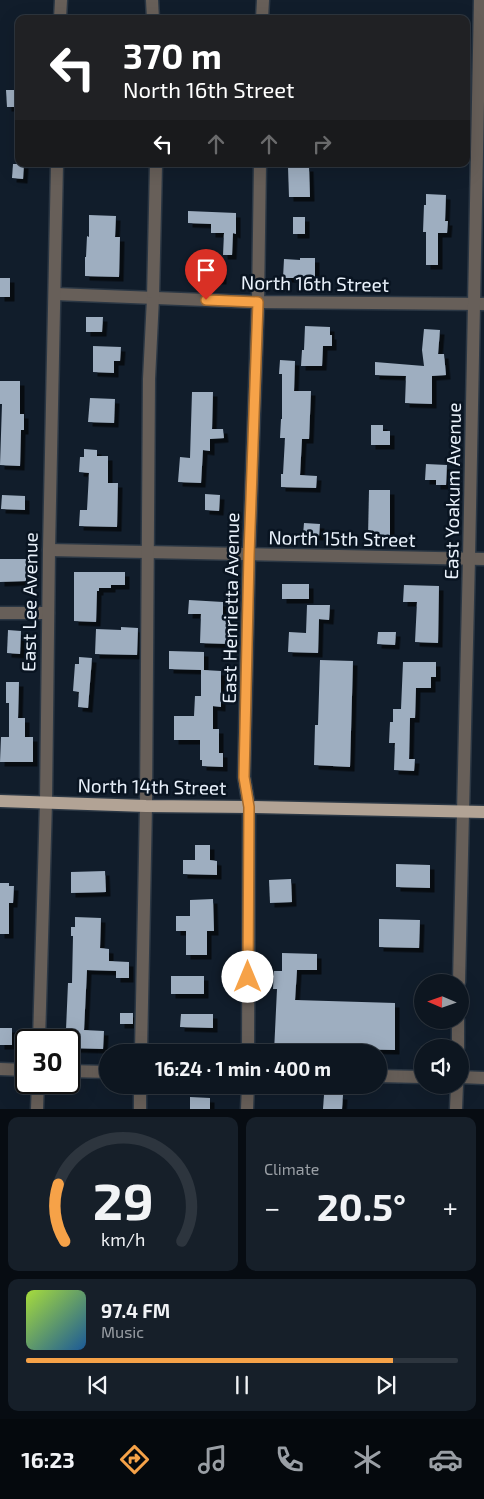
<!DOCTYPE html>
<meta charset="utf-8">
<style>
:root{--surface:#0d1620;--page:#161f29;--text:#f1f3f6;--muted:#9a9fa5;--line:#2d353e;--accent:#f6a248}
body{margin:0;font-family:"Exo 2",sans-serif;background:var(--page);color:var(--text);height:100vh;display:flex;flex-direction:column;font-size:19px;white-space:nowrap}
*{box-sizing:border-box;margin:0}
p{font-size:16px;color:var(--muted)}
.icon{flex:none;width:28px;height:28px;fill:none;stroke:currentColor;stroke-width:2;stroke-linecap:round;stroke-linejoin:round}
.map{position:relative;height:1109px;overflow:hidden}
.side{display:flex;flex-direction:column;gap:8px;padding:8px;background:#070c12;flex:1}
.side>*{flex:none}
.banner{position:absolute;left:15px;top:15px;width:455px;height:152px;border-radius:10px;box-shadow:0 5px 20px #0002,0 0 0 1px var(--line);background:#202124;color:#fff;overflow:hidden}
.needle{width:32px;rotate:272deg}
.tools{position:absolute;left:414px;top:974px;display:grid;gap:10px}
.tools a{display:grid;place-items:center;width:55px;height:55px;border-radius:50%;background:var(--surface);box-shadow:0 5px 20px #0002,0 0 0 1px var(--line);font-size:25px}
.speed{position:absolute;left:15px;top:1029px;display:flex;gap:10px;font-size:25px;font-weight:700;text-align:center}
.speed>*{display:grid;place-content:center;width:65px;height:65px;border-radius:50%;background:var(--surface);box-shadow:0 5px 20px #0002,0 0 0 1px var(--line);line-height:1}
.speed .limit{border:2px solid #111;border-radius:8px;background:#fff;color:#111}
.pin{position:absolute;display:grid;place-items:center;width:42px;height:42px;color:#fff;margin:-51px -21px;border-radius:50% 50% 50% 0;rotate:-45deg;box-shadow:0 0 5px #0007}
.pin .icon{rotate:45deg}
.me{position:absolute;width:55px;margin:-28px;rotate:0deg;stroke-linejoin:round;filter:drop-shadow(0 0 4px #0008)}
.turn{display:flex;align-items:center;gap:18px;height:105px;padding:0 25px;font-size:22px}
.turn .icon{width:65px;height:65px;stroke-width:2.5}
.turn b{display:block;font-size:35px;line-height:42px}
.lanes{display:flex;align-items:center;height:48px;padding:0 25px;background:#0003;justify-content:center;gap:25px;direction:ltr}
.lanes .off{opacity:.35}
.big{font-size:38px;font-weight:700;line-height:1.1}
.side .widget{flex:1;display:flex;flex-direction:column;justify-content:center;gap:8px;min-width:0;padding:0 18px;border-radius:10px;background:var(--page)}
.side .dial{align-items:center;gap:0}
.dial svg{height:130px;overflow:visible;fill:none;stroke:var(--line);stroke-width:7;stroke-linecap:round;text-anchor:middle}
.dial text{fill:var(--text);stroke:none}
.song{display:flex;align-items:center;gap:15px}
.cover{width:60px;height:60px;border-radius:8px;background:linear-gradient(135deg,hsl(80 70% 55%),hsl(210 70% 35%))}
.played{height:5px;border-radius:2px;background:linear-gradient(90deg,var(--accent) 85%,var(--line) 85%)}
.keys{display:flex;justify-content:space-around;direction:ltr}
.heat{display:flex;justify-content:space-between;align-items:center;font-size:28px;direction:ltr}
.side .tiles{flex:1;display:grid;gap:8px;grid-template-columns:1fr 1fr}
.widget:last-child{grid-column:span 2}
.trip{position:absolute;left:99px;top:1044px;width:288px;height:50px;border-radius:25px;background:var(--surface);box-shadow:0 5px 20px #0002,0 0 0 1px var(--line);font-weight:700;line-height:50px;text-align:center}
.menu{display:flex;height:80px;justify-content:space-around;align-items:center;background:#05090d;color:var(--muted)}
.menu .icon{width:35px;height:35px}
.menu .selected{color:var(--accent)}
.menu b{font-size:22px;color:var(--text)}
.map>svg:first-child{display:block}
.building{fill:#9eaec0;filter:url(#shadow)}
.lines{fill:none;stroke-linecap:round;stroke-linejoin:round}
.minor-casing{stroke:#2b3744;stroke-width:15}
.major-casing{stroke:#2b3744;stroke-width:15}
.minor{stroke:#675f59;stroke-width:12}
.major{stroke:#b2a395;stroke-width:12}
.route-casing{stroke:#a0692f;stroke-width:12}
.route{stroke:#f6a248;stroke-width:9}
.labels{text-anchor:middle;dominant-baseline:central;stroke-width:5;stroke-linejoin:round;paint-order:stroke}
.street-label{font-size:19px;fill:#eaf2fc;stroke:#091421}
</style>
<div class="map">
<svg width="484" height="1109" viewBox="0 0 484 1109">
<defs>
<filter id="shadow"><feDropShadow dx="4.5" dy="4.5" stdDeviation="0" flood-color="#0009"/></filter>
</defs>
<rect width="100%" height="100%" fill="#111d2b"/>
<g class="building">
<path d="M6 90H19V107H7Z"/>
<path d="M13 164H24L23 179 12 178Z"/>
<path d="M288 167H309L310 197H289Z"/>
<path d="M426 194 446 195 445 221H448L447 233H438V265H426V232H423L424 205H426Z"/>
<path d="M188 211 236 213V234L233 233 232 255H223L224 233H211V224L188 223Z"/>
<path d="M89 215 116 216 115 237H120L119 277 85 276V257H86L87 236 89 237Z"/>
<rect x="293" y="217" width="12" height="17"/>
<path d="M300 258H315V277L298 276V278H283L284 259 300 260Z"/>
<path d="M192 269 222 270V280L192 279Z"/>
<rect x="0" y="278" width="10" height="19"/>
<path d="M86 317H103L102 332H86Z"/>
<path d="M305 326 330 327V335H332V346H323L322 366H301L302 350H304Z"/>
<path d="M424 329 440 330 438 354H444L446 375 432 376V404L405 403 406 376 375 375V362L424 366 422 350Z"/>
<path d="M93 346 121 347 120 361H114V373L93 372Z"/>
<path d="M280 360 295 361 294 391H311L309 439H302L300 475 317 476 316 488 281 487V474H283L285 438H280L281 419H282V374H279Z"/>
<path d="M0 381H20V414H24V430H21L20 466 0 465 2 404H0Z"/>
<path d="M192 392H213L212 429H223L224 438 210 439V451L203 450 201 483 178 482 180 457 190 458Z"/>
<path d="M90 398 115 399 114 423 88 422Z"/>
<path d="M371 425H383V431H390V445H371Z"/>
<path d="M84 449 97 450V456H108V483H118L117 527 79 526 80 510H87L89 473 79 472 80 457H84Z"/>
<path d="M426 464 447 465 446 485H436V480H425Z"/>
<path d="M369 490H390V537H368Z"/>
<path d="M205 494 220 495 219 511 205 510Z"/>
<path d="M2 495 25 496V510L1 509Z"/>
<path d="M304 523 320 524 319 536 303 535Z"/>
<path d="M0 559H26V581L0 582Z"/>
<path d="M74 572H125V585H111V588H99V591H97L96 622 74 621Z"/>
<rect x="282" y="584" width="27" height="15"/>
<path d="M404 585 439 586 438 643 415 642 417 602H403Z"/>
<path d="M189 600 223 602V617H229L228 644 200 643 201 614H188Z"/>
<path d="M307 605H330L329 620 319 619 318 653 288 652 289 632 306 633Z"/>
<path d="M121 627 138 628 137 655 95 654 96 629 121 630Z"/>
<path d="M8 630 21 631 20 654 7 653Z"/>
<path d="M378 632H396L395 645 377 644Z"/>
<path d="M169 651 204 652V670L221 671V707L213 706V729H219V753H223V767L202 766V760H200V740H174V716H194L195 696H201V670L169 669Z"/>
<path d="M79 657 92 658 88 708 78 707 79 692 73 691 75 664H79Z"/>
<path d="M320 660 353 661 350 767 314 765 315 725H318Z"/>
<path d="M403 662H436V677H431V688H416L415 718H410L409 759H415L414 771 394 770 395 743H389L390 722H393V709H401Z"/>
<path d="M6 682H19L18 718H25V737H33V762H0L1 737H9V703H6Z"/>
<path d="M195 845H210V860L217 861V875L183 874V860H195Z"/>
<path d="M396 864 430 865V888L396 887Z"/>
<path d="M105 871 106 892 71 893V872Z"/>
<path d="M291 879 292 902 270 903 269 880Z"/>
<path d="M0 883H9V886H14L13 903H9V934H0Z"/>
<path d="M213 899 214 931H207V955H186V931H176V916H190V900Z"/>
<path d="M75 917 101 918 100 948 109 949V961L129 962V978H116V971L87 970 84 1030 104 1031 103 1049 69 1048V1040H62L63 1030H66L68 983H72L73 936H71V927H75Z"/>
<path d="M379 919 420 920 419 948 379 947Z"/>
<path d="M282 953 317 954V970H297L295 1000 395 1003V1050L344 1049V1052H274L277 989H273L274 971H282Z"/>
<rect x="171" y="976" width="33" height="18"/>
<rect x="120" y="1013" width="13" height="11"/>
<path d="M181 1014H213V1028L180 1027Z"/>
<rect x="0" y="1028" width="12" height="17"/>
<path d="M324 1095H343L342 1109H323Z"/>
<path d="M190 1097 210 1098V1109H190Z"/>
</g>
<g class="lines">
<g class="minor-casing">
<g id="minor">
<path d="M152 0 153 19"/>
<path d="M60 19 61 0"/>
<path d="M262 19 263 0"/>
<path d="M55 294 258 302 484 304"/>
<path d="M49 550 484 559"/>
<path d="M0 613H48"/>
<path d="M459 982 469 558 480 0"/>
<path d="M39 1040 46 802 49 550 57 164"/>
<path d="M458 1048V1020"/>
<path d="M141 1052 146 806 149 379 153 298 156 164"/>
<path d="M248 1052 249 807 244 777 249 555 258 302 260 164"/>
<path d="M0 1069 26 1070"/>
<path d="M69 1071 108 1072"/>
<path d="M378 1076 422 1077"/>
<path d="M460 1077 484 1078"/>
<path d="M37 1109 38 1082"/>
<path d="M140 1109V1085"/>
<path d="M247 1109 248 1085"/>
<path d="M456 1109 457 1085"/>
</g>
</g>
<g class="major-casing">
<path id="major" d="M0 801 146 806 249 807 484 812"/>
</g>
<use href="#minor" class="minor"/>
<use href="#major" class="major"/>
</g>
<g class="lines">
<g class="route-casing">
<path id="route" d="M206 300 258 302 249 555 244 777 249 807 248 977"/>
</g>
<use href="#route" class="route"/>
</g>
<g class="labels">
<g class="street-label">
<text transform="translate(315 283) rotate(1)">North 16th Street</text>
<text transform="translate(452 491) rotate(-89)">East Yoakum Avenue</text>
<text transform="translate(342 538) rotate(1)">North 15th Street</text>
<text transform="translate(29 602) rotate(-89)">East Lee Avenue</text>
<text transform="translate(230 608) rotate(-89)">East Henrietta Avenue</text>
<text transform="translate(152 786) rotate(1)">North 14th Street</text>
</g>
</g>
</svg>
<div class="tools">
<a><svg class="needle" viewBox="-14 -14 28 28"><path d="M0-13l5 13h-10z" fill="#e53935"/><path d="M0 13l5-13h-10z" fill="#9a9fa5"/></svg></a>
<a><svg class="icon" aria-label="sound" viewBox="0 0 24 24"><path d="M4 9h4l5-4v14l-5-4H4zM17 9q2 3 0 6"/></svg></a>
</div>
<div class="speed"><div class="limit">30</div></div>
<div class="pin" style="left:206px;top:300px;background:#d93025"><svg class="icon" aria-label="arrive" viewBox="0 0 24 24"><path d="M6 21V4h12l-3 4 3 4H6"/></svg></div>
<svg class="me" style="left:248px;top:977px" viewBox="-20 -20 40 40"><circle r="19" fill="#fff"/><path d="M0-13L10 11 0 6-10 11z" fill="#f6a248"/></svg>
<div class="trip">16:24 · 1 min · 400 m</div>
<div class="banner">
<div class="turn"><svg class="icon" aria-label="left" viewBox="0 0 24 24"><path d="M17 20v-9H6M10 6l-5 5 5 5"/></svg><div><b>370 m</b>North 16th Street</div></div>
<div class="lanes"><svg class="icon" aria-label="left" viewBox="0 0 24 24"><path d="M17 20v-9H6M10 6l-5 5 5 5"/></svg><svg class="icon off" aria-label="ahead" viewBox="0 0 24 24"><path d="M12 20V5M6 11l6-6 6 6"/></svg><svg class="icon off" aria-label="ahead" viewBox="0 0 24 24"><path d="M12 20V5M6 11l6-6 6 6"/></svg><svg class="icon off" aria-label="right" viewBox="0 0 24 24"><path d="M7 20v-9h11M14 6l5 5-5 5"/></svg></div>
</div>
</div>
<section class="side">
<div class="tiles">
<div class="widget dial"><svg viewBox="0 0 100 80">
<path d="M14 69A42 42 0 1 1 86 69"/>
<path d="M14 69A42 42 0 0 1 10 34" stroke="#f6a248"/>
<text x="50" y="56" font-size="32" font-weight="700">29</text>
<text x="50" y="72" font-size="11">km/h</text>
</svg></div>
<div class="widget"><p>Climate</p>
<div class="heat"><a>−</a><b class="big">20.5°</b><a>+</a></div>
</div>
<div class="widget">
<div class="song"><i class="cover"></i><div><b>97.4 FM</b><p>Music</p></div></div>
<div class="played"></div>
<div class="keys"><svg class="icon" aria-label="previous" viewBox="0 0 24 24"><path d="M18 5L8 12l10 7zM5 5v14"/></svg><svg class="icon" aria-label="pause" viewBox="0 0 24 24"><path d="M8 5v14M16 5v14"/></svg><svg class="icon" aria-label="next" viewBox="0 0 24 24"><path d="M6 5l10 7-10 7zM19 5v14"/></svg></div>
</div>
</div>
</section>
<nav class="menu">
<b>16:23</b>
<svg class="icon selected" aria-label="directions" viewBox="0 0 24 24"><path d="M12 3l9 9-9 9-9-9zM9 14v-3h6M13 9l2 2-2 2"/></svg>
<svg class="icon" aria-label="music" viewBox="0 0 24 24"><path d="M9 18V5l10-2v13"/><circle cx="6" cy="18" r="3"/><circle cx="16" cy="16" r="3"/></svg>
<svg class="icon" aria-label="phone" viewBox="0 0 24 24"><path d="M5 4h4l2 5-3 2q2 4 5 5l2-3 5 2v4C11 20 4 13 5 4z"/></svg>
<svg class="icon" aria-label="climate" viewBox="0 0 24 24"><path d="M12 3v18M4 7l16 10M4 17L20 7"/></svg>
<svg class="icon" aria-label="car" viewBox="0 0 24 24"><path d="M5 17H2v-5l4-1 3-4h7l3 4 3 1v5h-3M9 17h6M6 11h13"/><circle cx="7" cy="17" r="2"/><circle cx="17" cy="17" r="2"/></svg>
</nav>
